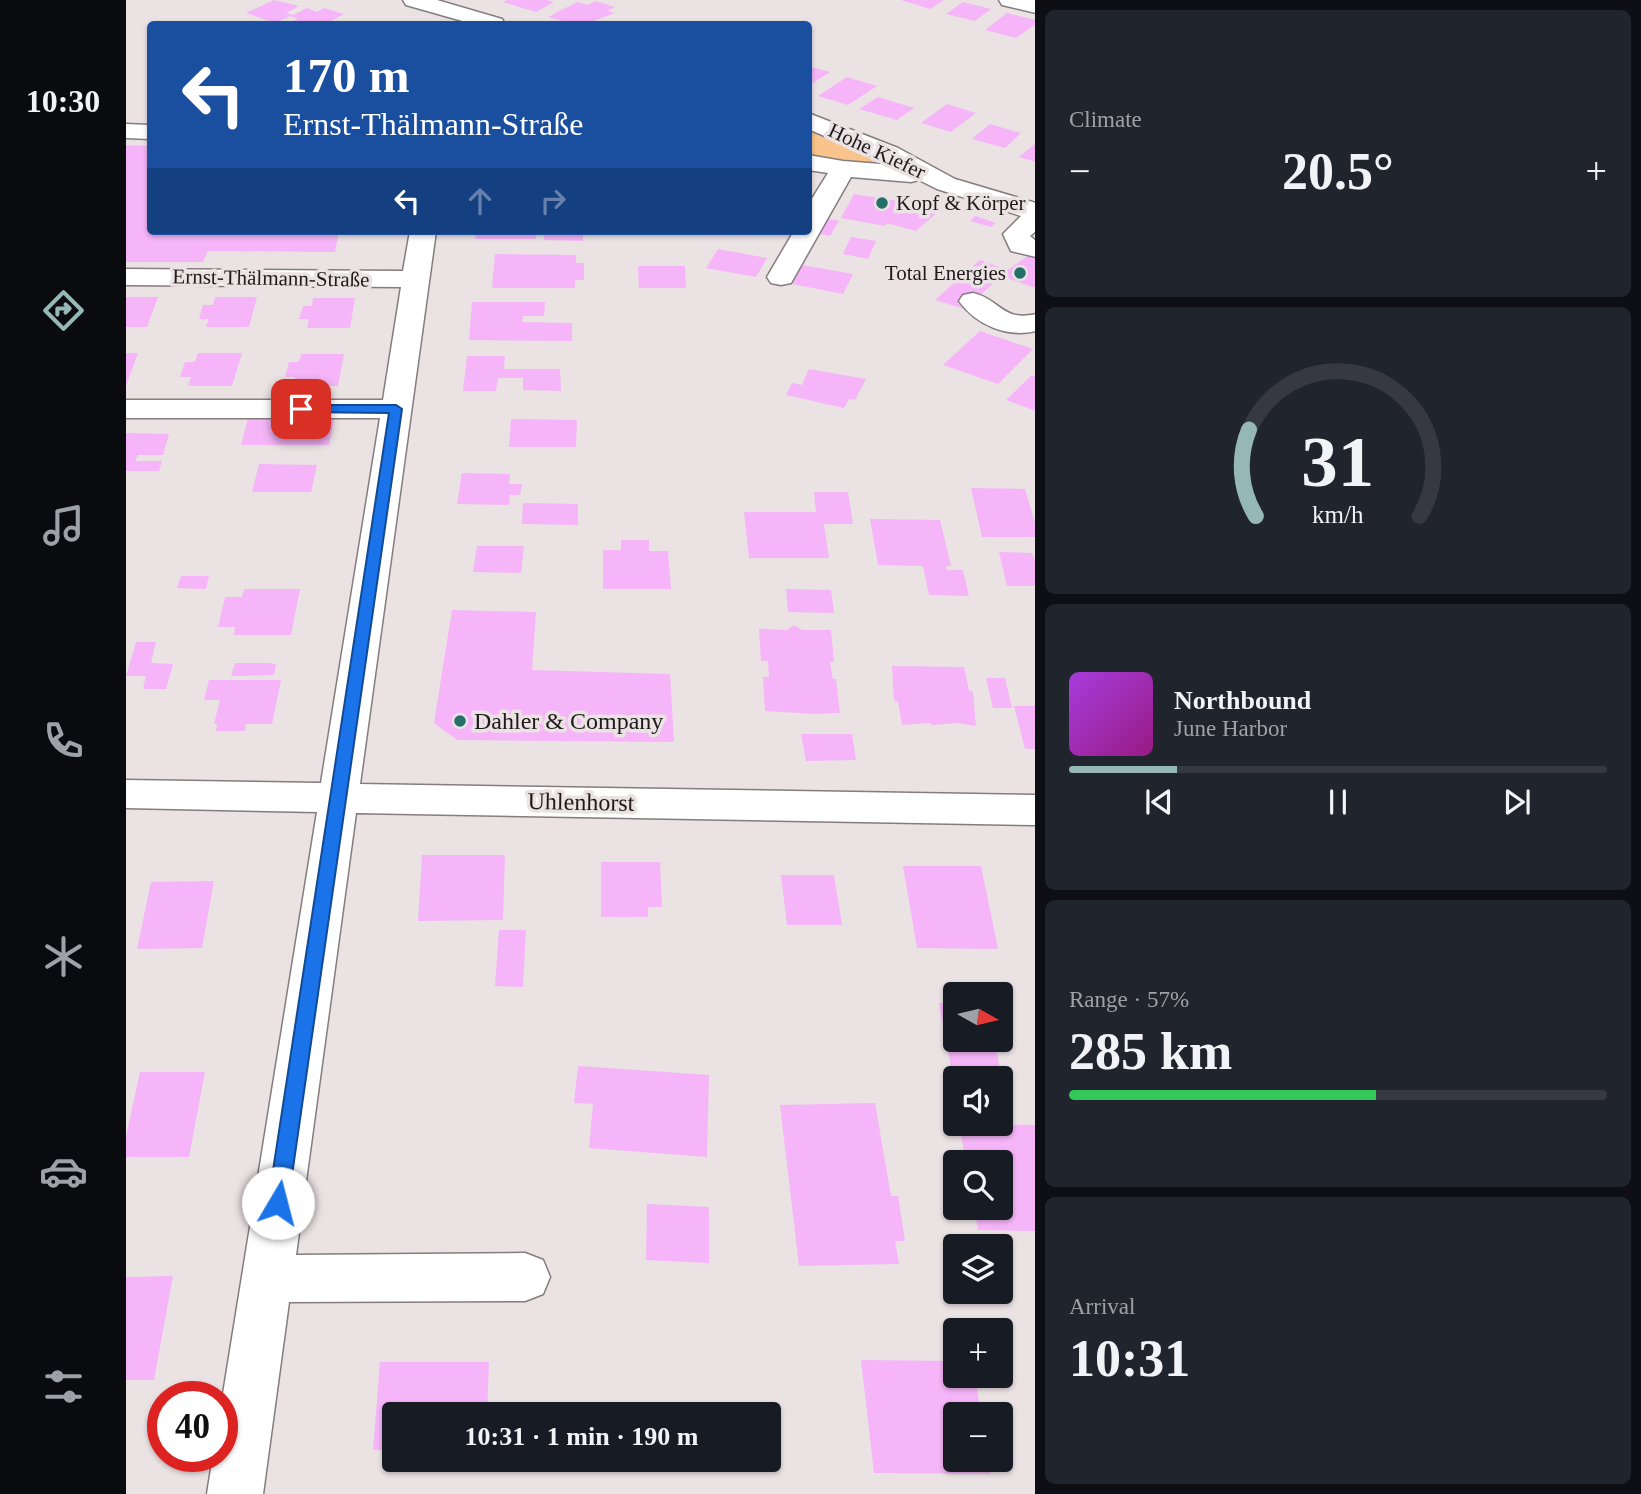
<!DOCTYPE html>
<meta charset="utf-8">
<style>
:root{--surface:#171b24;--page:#20242c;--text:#f1f3f6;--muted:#9ea1a6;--line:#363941;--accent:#95b8b7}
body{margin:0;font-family:Georgia,serif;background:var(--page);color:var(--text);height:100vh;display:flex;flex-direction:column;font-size:26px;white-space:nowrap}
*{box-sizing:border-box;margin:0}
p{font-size:23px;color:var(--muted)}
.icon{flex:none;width:38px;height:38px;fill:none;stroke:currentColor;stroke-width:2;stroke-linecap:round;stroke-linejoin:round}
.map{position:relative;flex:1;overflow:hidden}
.drawer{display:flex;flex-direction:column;gap:10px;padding:10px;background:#0d0f14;width:606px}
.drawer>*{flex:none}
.hud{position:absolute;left:21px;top:21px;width:665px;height:214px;border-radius:7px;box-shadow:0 2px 5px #0004;background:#1a4fa0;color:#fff;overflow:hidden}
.needle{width:46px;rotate:98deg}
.fabs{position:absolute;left:817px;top:982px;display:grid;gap:14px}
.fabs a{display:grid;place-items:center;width:70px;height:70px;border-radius:7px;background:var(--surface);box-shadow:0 2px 5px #0004;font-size:35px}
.speed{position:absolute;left:21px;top:1381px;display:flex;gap:14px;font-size:35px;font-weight:700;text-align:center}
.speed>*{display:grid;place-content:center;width:91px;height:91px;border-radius:50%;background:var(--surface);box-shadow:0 2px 5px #0004;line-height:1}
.speed .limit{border:10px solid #d22;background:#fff;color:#111}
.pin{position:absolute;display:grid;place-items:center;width:60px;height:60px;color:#fff;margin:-30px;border-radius:14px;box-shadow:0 4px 10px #0006}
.me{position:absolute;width:77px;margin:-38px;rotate:8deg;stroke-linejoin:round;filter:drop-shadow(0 0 5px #0008)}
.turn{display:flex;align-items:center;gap:24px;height:147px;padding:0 21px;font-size:32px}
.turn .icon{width:91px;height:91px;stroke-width:2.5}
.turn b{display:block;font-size:49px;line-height:60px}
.lanes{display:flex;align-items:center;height:66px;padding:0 21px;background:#0003;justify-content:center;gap:35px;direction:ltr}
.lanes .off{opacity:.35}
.big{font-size:52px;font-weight:800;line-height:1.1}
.drawer .card{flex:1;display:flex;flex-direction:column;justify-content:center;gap:10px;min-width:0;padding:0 24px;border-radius:10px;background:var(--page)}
.drawer .dial{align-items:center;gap:0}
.dial svg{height:182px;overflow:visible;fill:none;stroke:var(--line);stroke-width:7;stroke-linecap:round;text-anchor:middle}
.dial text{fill:var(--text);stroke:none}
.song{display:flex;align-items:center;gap:21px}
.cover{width:84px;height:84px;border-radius:10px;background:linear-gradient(135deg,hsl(280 70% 55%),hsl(310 70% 35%))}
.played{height:7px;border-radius:4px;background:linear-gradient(90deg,var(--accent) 20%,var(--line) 20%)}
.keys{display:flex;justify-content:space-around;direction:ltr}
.heat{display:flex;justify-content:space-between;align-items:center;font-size:38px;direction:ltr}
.charge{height:10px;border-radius:5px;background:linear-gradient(90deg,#34c759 57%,var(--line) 0)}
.trip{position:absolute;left:256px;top:1402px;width:399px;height:70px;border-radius:7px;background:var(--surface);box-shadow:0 2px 5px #0004;font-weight:800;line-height:70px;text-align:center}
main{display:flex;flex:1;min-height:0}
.menu{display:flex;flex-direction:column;width:126px;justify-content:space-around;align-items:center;background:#090b0e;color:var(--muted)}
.menu .icon{width:49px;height:49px}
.menu .active{color:var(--accent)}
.menu b{font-size:32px;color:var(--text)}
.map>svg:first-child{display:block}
.green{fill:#f9c48b}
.building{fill:#f5b5f8}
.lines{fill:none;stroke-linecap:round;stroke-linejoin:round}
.minor-casing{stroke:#847c7e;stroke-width:3}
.minor{fill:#fff;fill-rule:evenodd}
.route{fill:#1a73e8;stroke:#114b97;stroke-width:2}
.poi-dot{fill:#256f69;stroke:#ebe2e4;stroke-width:2.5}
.labels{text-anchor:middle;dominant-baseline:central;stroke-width:7;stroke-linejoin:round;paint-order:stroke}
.far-street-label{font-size:21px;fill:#1e1a1b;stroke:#ebe2e4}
.far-poi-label{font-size:21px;fill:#1e1a1b;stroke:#ebe2e4;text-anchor:start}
.poi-label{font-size:24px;fill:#1e1a1b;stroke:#ebe2e4;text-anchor:start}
.street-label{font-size:24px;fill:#1e1a1b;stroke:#ebe2e4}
</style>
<main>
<nav class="menu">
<b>10:30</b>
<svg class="icon active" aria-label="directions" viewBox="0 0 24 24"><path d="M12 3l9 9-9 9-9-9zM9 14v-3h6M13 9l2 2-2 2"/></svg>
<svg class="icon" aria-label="music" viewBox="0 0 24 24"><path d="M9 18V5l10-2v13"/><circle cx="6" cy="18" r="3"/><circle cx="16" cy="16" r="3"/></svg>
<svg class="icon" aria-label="phone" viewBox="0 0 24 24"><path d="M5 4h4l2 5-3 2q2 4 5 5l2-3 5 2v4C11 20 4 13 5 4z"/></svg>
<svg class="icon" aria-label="climate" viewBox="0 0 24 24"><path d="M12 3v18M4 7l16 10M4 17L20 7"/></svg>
<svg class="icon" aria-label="car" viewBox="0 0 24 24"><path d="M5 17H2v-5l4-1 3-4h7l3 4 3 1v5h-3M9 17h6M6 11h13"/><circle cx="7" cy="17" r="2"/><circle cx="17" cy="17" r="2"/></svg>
<svg class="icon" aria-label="filters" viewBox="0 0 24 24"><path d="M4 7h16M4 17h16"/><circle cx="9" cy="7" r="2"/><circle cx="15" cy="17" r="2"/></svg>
</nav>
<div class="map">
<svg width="910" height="1494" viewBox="0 0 910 1494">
<rect width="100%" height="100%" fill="#ebe2e4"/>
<path class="green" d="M683 131 762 166 758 169 683 156Z"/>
<g class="building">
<path d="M148 0 173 6 160 13 167 15 181 8 191 12 198 8 218 14 199 24H160L172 19 164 16 149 23 120 13Z"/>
<path d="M381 0H421L428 2 410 12 377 2Z"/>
<path d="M775 0H818L804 9Z"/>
<path d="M470 1 489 7 481 11 489 13 459 24H448L422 17 451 2 462 5Z"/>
<path d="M837 2 865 9 849 21 820 14Z"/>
<path d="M881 13 910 20V24L890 38 859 30Z"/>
<path d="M682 66 704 72 682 86Z"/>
<path d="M721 77 751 86 722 105 692 96Z"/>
<path d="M752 97 788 108 771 120 733 109Z"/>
<path d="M821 104 850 113 825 132 795 123Z"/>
<path d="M864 124 895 133 879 148 846 139Z"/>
<path d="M910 143V162L893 157Z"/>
<path d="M0 145 24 146V231H213L209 252 82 251 77 262H0Z"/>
<path d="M728 194 771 201 813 211 790 231 761 223 759 226 715 218Z"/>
<path d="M849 216 870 223 865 227 844 221Z"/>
<path d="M698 218 713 221 704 236 689 233Z"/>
<path d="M350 231H410V239H349Z"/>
<path d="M418 231H457V241L418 240Z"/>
<path d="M725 237 750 241 742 259 717 254Z"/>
<path d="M592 249 641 258 630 277 580 268Z"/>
<path d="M910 250V288L875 276 839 309 809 300 854 260 882 270Z"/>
<path d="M369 254 450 255V263H458V280H449V288H366Z"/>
<path d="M676 265 727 274 717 294 666 284Z"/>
<path d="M512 266H559L560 288H513Z"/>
<path d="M0 297H32L21 327H0Z"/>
<path d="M89 297H131L123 327H80L83 319H73L77 305H87Z"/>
<path d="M187 298H229L224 328H181L183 319H173L177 306H186Z"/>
<path d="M346 302H419L418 316H397L396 322 446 323V341L343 340Z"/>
<path d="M854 331 907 349 872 384 817 365Z"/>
<path d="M0 353H12L0 386Z"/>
<path d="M72 353H116L106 386H62L65 377H54L59 362H69Z"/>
<path d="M175 354H218L212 386H167L169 377H159L163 362H173Z"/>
<path d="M341 356H379L378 369H434L435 391 397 390V378H372L370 391H337Z"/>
<path d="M683 369 740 379 729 400 723 399 718 408 660 395 666 383 676 385Z"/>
<path d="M906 375 910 377V411L880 400Z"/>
<path d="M123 415H209L203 445H115Z"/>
<path d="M385 419 451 420 450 447H383Z"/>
<path d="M0 433 43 434 37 455H12L9 461H36L33 471H0Z"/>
<path d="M133 464 191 465 185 492H126Z"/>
<path d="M336 473 384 474 383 484H396L394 495H384L383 505 331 504Z"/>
<path d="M845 488 899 489 910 527V537H856Z"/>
<path d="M688 492H722L727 524H698L703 558H623L618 512H690Z"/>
<path d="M397 503 452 504V525L396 524Z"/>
<path d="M744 519 814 520 825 566H820L821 570H837L843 596 803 595 797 566 752 565Z"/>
<path d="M495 540H523V551H542L545 589H477V550H495Z"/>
<path d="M351 546H398L395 573 347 572Z"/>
<path d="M873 552 906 553 910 565V586H881Z"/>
<path d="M55 576H83L80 589 51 588Z"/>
<path d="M118 589H174L165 635H108L109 627H92L99 597H116Z"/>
<path d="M660 589 705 590 708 613 662 612Z"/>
<path d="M326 610 410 612 406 670 544 674 548 742 331 740 308 723Z"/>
<path d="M668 625 676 630H705L708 662H704L707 679H710L714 713 690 714 639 711 637 677H643L642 661H635L633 629 661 630Z"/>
<path d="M10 642H30L25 663 47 664 40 689H17L20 676H0Z"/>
<path d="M109 663H143L150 664 148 675 105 676Z"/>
<path d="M766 666 838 667 843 690 847 692 850 726 831 723 807 725 803 723 776 725 772 702 768 700Z"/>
<path d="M860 678H879L886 708H867Z"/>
<path d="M83 680H155L146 724H120L119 731H90L91 724H88L94 700H78Z"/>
<path d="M888 706H910V749H899Z"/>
<path d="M675 734H726L730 760 680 761Z"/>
<path d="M296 855H379L377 920 292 921Z"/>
<path d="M475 862H534L536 907H522V917H475Z"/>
<path d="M777 866H855L872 949 791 948Z"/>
<path d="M655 875H708L716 925H661Z"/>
<path d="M88 881 76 948 11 949 25 882Z"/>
<path d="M373 930H400L397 987 369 986Z"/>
<path d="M813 1003H830V1040H868L876 1078H827Z"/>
<path d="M452 1066 583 1075 581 1157 463 1148 467 1104 448 1103Z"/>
<path d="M14 1072H79L63 1157H0V1136Z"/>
<path d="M749 1103 765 1196H772L779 1241H769L773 1264 673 1266 654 1105Z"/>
<path d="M833 1124 910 1125V1231L852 1230 848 1208H875V1162H840Z"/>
<path d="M521 1204 583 1207V1263L520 1260Z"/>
<path d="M47 1276 28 1380H0V1277Z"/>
<path d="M735 1360 830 1361V1376H849L855 1414H830V1460H863L865 1474 748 1473Z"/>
<path d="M254 1362H363L361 1414H268V1450H247Z"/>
<path d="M286 1460H320L319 1472H285Z"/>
</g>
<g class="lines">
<g class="minor-casing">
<g id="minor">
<path d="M277 0H311L376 19 379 24H347L280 5Z"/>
<path d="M873 0H910V13L876 5Z"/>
<path d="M682 113 772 148 829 179 910 203V231L904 236 910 241V257L885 251 877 234 895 216 811 189 793 180 785 182 725 177 665 283 655 285 645 283 641 277 668 231H682V205L702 173 682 170V155L717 161 767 165 682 129Z"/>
<path d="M0 124 24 125V139L0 138Z"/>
<path d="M284 231H310L234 784 910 795V825L230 813 170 1255 399 1253 417 1260 424 1277 417 1294 399 1301 163 1302 137 1494H81L87 1456H96V1400L191 812 0 808V780L195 783 254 418H0V400H257L275 287 0 285V269L277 271Z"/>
<path d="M847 293C874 299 876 322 910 314V331C881 338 850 325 833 301L837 295Z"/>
</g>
</g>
<use href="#minor" class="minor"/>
</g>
<path class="route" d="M175 405H270L276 409 162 1203 159 1210 152 1213 145 1210 142 1203 263 413 171 412V406Z"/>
<g class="poi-dot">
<circle cx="756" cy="203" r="7"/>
<circle cx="894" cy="273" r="7"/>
<circle cx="334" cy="721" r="7"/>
</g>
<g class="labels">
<g class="far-street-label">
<text transform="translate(751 151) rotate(25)">Hohe Kiefer</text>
<text transform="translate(145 278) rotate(1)">Ernst-Thälmann-Straße</text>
</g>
<g class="far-poi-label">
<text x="770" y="203">Kopf &amp; Körper</text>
<text x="880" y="273" text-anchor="end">Total Energies</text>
</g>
<g class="poi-label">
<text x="348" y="721">Dahler &amp; Company</text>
</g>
<g class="street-label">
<text transform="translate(455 802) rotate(1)">Uhlenhorst</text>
</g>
</g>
</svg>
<div class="fabs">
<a><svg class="needle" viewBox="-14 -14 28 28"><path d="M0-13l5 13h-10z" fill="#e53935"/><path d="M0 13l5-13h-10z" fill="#9ea1a6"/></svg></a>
<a><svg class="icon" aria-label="sound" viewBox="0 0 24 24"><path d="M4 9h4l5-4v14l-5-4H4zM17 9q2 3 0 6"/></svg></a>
<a><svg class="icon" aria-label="search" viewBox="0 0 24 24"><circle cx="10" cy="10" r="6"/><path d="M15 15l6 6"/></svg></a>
<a><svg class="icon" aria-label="layers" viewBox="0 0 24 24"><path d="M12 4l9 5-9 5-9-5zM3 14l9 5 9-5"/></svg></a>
<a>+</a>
<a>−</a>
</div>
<div class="speed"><div class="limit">40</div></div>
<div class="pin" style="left:175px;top:409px;background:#d93025"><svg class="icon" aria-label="arrive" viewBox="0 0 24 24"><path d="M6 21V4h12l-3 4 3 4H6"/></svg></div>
<svg class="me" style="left:152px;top:1203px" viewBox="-20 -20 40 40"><circle r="19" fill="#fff"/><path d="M0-13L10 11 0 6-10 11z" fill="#1a73e8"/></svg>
<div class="trip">10:31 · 1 min · 190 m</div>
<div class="hud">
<div class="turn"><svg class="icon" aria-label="left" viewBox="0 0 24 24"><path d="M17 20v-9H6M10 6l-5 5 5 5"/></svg><div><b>170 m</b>Ernst-Thälmann-Straße</div></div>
<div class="lanes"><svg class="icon" aria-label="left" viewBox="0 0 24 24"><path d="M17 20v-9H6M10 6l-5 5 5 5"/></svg><svg class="icon off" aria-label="ahead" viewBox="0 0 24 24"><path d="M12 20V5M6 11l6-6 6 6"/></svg><svg class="icon off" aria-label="right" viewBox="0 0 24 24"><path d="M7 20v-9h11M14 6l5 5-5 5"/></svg></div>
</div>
</div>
<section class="drawer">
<div class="card"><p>Climate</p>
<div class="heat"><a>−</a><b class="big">20.5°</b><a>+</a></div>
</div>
<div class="card dial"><svg viewBox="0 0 100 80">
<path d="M14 69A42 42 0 1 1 86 69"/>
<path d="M14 69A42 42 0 0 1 11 31" stroke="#95b8b7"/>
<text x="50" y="56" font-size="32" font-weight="700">31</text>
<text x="50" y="72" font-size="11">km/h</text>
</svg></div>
<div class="card">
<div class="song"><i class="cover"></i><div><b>Northbound</b><p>June Harbor</p></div></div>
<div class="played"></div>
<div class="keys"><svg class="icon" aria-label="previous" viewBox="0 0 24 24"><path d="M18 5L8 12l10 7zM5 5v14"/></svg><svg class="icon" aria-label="pause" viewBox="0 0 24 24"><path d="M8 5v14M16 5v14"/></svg><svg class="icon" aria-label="next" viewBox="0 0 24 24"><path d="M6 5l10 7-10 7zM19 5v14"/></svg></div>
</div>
<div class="card"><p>Range · 57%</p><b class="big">285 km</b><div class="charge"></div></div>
<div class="card"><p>Arrival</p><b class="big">10:31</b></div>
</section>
</main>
